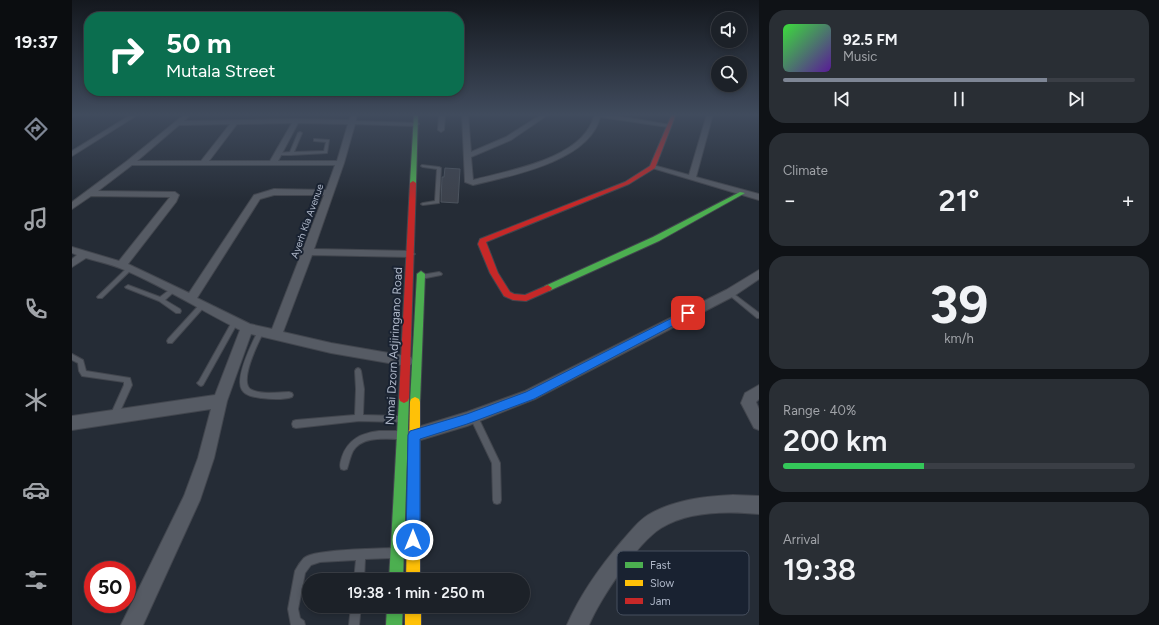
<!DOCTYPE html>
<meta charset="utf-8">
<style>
:root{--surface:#1c2128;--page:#292e34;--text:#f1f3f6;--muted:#a0a3a8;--line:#3a3e45;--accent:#7e8695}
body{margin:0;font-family:Figtree,sans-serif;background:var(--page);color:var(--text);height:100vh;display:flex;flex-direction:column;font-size:15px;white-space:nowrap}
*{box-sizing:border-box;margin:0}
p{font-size:13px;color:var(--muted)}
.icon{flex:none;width:22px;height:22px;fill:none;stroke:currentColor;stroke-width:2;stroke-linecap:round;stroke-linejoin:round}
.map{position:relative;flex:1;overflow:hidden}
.drawer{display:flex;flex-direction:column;gap:10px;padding:10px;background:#0f1216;width:400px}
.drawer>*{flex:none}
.guide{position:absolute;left:12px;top:12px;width:380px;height:84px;border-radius:16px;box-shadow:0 2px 6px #0003,0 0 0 1px var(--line);background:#0b6e4f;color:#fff;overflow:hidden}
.buttons{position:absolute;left:639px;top:12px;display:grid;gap:8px}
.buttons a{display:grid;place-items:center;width:36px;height:36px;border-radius:50%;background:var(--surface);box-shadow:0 2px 6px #0003,0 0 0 1px var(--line);font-size:20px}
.speed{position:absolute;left:12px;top:561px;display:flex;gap:8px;font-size:20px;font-weight:700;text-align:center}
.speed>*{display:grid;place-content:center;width:52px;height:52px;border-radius:50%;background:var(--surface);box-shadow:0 2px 6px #0003,0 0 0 1px var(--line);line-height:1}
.speed .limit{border:6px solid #d22;background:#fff;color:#111}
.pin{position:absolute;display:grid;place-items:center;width:34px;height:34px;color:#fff;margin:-17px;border-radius:8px;box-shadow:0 2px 6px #0006}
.me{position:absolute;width:44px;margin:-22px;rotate:0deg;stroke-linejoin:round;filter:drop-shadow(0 0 3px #0008)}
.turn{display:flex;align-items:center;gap:14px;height:84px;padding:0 16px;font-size:18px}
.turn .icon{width:52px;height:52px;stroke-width:2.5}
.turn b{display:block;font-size:28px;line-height:34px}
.big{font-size:30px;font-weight:600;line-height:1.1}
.drawer .widget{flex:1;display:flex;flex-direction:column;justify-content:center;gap:6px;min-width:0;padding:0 14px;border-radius:16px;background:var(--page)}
.drawer .dial{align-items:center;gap:0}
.dial b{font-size:52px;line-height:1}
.song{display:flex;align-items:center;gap:12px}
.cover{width:48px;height:48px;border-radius:6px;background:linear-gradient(135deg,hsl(120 70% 55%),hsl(270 70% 35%))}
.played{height:4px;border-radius:2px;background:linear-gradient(90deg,var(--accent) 75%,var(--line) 75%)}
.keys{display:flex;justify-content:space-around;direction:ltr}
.heat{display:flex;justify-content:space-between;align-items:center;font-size:22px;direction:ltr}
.charge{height:6px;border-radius:3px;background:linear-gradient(90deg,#34c759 40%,var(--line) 0)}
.trip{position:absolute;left:230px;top:573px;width:228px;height:40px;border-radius:20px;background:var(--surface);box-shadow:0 2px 6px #0003,0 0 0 1px var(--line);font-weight:600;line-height:40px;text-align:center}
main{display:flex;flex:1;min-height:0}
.menu{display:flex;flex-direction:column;width:72px;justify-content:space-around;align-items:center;background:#0b0d10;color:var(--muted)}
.menu .icon{width:28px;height:28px}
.menu .active{color:var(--accent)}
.menu b{font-size:18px;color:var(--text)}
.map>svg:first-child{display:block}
.building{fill:#3d424c;stroke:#4d545e}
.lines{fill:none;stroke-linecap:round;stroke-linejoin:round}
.lane-casing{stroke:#42464e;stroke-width:2}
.street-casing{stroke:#42464e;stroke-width:2}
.fast-casing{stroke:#42464e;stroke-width:2}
.slow-casing{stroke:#42464e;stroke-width:2}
.jam-casing{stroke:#42464e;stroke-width:2}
.lane{fill:#565b64;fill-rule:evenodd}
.street{fill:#565b64;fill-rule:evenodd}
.fast{fill:#4caf50;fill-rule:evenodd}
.slow{fill:#ffc107;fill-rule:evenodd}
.jam{fill:#c62828;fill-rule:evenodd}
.route{fill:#1a73e8;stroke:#114b97}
.labels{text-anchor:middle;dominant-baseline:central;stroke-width:4;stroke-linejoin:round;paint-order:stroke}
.far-street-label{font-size:10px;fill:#aeb7c8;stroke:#192231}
.street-label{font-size:12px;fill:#aeb7c8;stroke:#192231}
.key{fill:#192231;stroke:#464f5e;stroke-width:1}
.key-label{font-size:11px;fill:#aeb7c8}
</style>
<main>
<nav class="menu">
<b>19:37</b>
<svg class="icon active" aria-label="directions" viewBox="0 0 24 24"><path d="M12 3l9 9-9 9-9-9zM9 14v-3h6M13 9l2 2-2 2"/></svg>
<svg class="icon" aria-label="music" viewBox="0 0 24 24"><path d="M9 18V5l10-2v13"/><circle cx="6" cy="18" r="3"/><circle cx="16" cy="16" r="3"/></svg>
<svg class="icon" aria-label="phone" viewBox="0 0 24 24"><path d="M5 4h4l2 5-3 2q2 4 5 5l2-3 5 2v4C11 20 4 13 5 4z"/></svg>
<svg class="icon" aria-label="climate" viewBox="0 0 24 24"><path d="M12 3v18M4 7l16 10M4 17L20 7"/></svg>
<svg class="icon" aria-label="car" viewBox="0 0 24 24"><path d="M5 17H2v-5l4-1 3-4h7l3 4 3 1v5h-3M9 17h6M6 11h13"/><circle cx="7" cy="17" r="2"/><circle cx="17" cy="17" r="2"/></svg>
<svg class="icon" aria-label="filters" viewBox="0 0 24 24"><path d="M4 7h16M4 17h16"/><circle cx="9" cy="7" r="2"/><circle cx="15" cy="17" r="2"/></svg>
</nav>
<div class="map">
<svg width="687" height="625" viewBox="0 0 687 625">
<rect width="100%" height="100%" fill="#252c36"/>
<path class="building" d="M373 168 388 169 386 203 369 202 370 177H372Z"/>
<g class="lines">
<g class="lane-casing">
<g id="lane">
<path d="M228 132 230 133 222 152 252 151 254 142 242 141V139H243L257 140 255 153 219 155H205L204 154 206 153 218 152 226 133Z"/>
<path d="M350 165 367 167 369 168 367 203 351 205 349 204 351 203 363 201 365 169 351 167 349 166Z"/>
<path d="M58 266 61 268 60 269 30 298H26L25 297 26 296 56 267Z"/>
<path d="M367 272 369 273 370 274 369 275 349 279 346 277 349 275Z"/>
<path d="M56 285 88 297 100 288H104L105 289 104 290 93 300 108 309 109 311 108 313H104L87 301 54 288 53 287Z"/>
<path d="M658 291 687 313V318H685L656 294 655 293Z"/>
<path d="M128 304H132L133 306 100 343H96L95 341 96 339Z"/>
<path d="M161 320H165L166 322 131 385 129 386 127 385 125 383 127 381Z"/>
<path d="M187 329H191L192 331C187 341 165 384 180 390 191 395 206 392 217 392L220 393 221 395 220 397C211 400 198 399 189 398 182 397 174 396 170 390 162 378 181 341 187 329Z"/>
<path d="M0 354 11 360 14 371 58 378 60 385 45 418 42 419 39 418 38 416 52 385V382L10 376 7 371 6 363 0 360Z"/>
<path d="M286 368 288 369 289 371 292 389 291 415 327 416 330 417 331 419 330 421 327 422 287 421 224 428 221 427 220 424 221 421 224 420 283 415 284 389 283 371 284 369Z"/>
<path d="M402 414 405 415 428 463 429 500 428 503 425 504 422 503 421 500 420 463 398 417 399 415Z"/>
<path d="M307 431H327L330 432 331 435 330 438 327 439C312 439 290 436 281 451 278 457 277 463 275 469L272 470 269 469C267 465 269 461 270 457 276 439 290 433 307 431Z"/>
<path d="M320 548 323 550 325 553 323 556 320 558 293 559 292 580H282L284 560 248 562 239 565 233 573 226 609 228 618 232 621 233 625H219L216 609 223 571C225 567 229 561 232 558 243 549 303 549 320 548Z"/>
<path d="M279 606H289L287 625H277Z"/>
</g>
</g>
<g class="street-casing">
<g id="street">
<path d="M0 114H4L0 117Z"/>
<path d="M60 114H67L0 156V151Z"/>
<path d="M113 114H119L112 121 224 119 277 120 280 114H284V121L346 123 347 124 344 126 283 124 272 163 242 249 338 251 343 254 338 257 240 255 211 332 259 343 334 356 339 357 341 361 339 365 334 366 259 353 179 334 155 401 142 458 128 500 71 625H49L112 496 126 458 139 409 0 430V416L143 395 168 330C130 311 94 288 55 271 42 265 28 262 14 258L0 267V259L5 255 0 253V247L47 261 98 197 19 196 0 209V202L55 161ZM220 123 198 161H137L165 124ZM226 123 276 124 265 161H206ZM158 124 129 161H65L107 125ZM60 165H263L254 190 202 189 182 195 117 293 56 264 104 202 107 195 103 192 26 191ZM202 195H252L200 329 178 324 125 298 188 199Z"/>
<path d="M367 114H373L372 130 369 132 366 130Z"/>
<path d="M390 114H396L399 152 434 137 470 114H477L439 140 399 157 401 180C438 170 511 159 522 116L520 114H534L599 125 596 127 528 117C518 161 439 176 401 185L393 182Z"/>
<path d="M635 114H641L624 177 687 194V200L577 167 581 165 617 175Z"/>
<path d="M687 270V279L662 296 463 399 395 426 342 442 336 440 334 435 336 430 395 412 453 391 654 290Z"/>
<path d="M687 385V399L684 402 687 409V430L682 428 669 403 673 393Z"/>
<path d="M661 495 687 496V514C656 511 616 511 589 528 565 543 528 599 517 625H495C509 593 528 567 550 541 558 532 566 521 576 515 601 500 633 496 661 495Z"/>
</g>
</g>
<g class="fast-casing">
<g id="fast">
<path d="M342 114H346L344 183 341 185 338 183Z"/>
<path d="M668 192 673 193 587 241 479 290 476 291 472 288 473 286 581 237Z"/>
<path d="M349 271 353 274 348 402 347 405 343 407 339 405 338 402 345 274Z"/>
<path d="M332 393 336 395 337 398 331 580H317L327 398 328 395Z"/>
<path d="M315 606H331L330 625H314Z"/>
</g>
</g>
<g class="slow-casing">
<g id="slow">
<path d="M343 397 347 399 348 402V580H334L338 402 339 399Z"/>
<rect x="333" y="606" width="16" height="19"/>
</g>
</g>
<g class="jam-casing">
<g id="jam">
<path d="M600 114H604L583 168 557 184 414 242 426 273 438 292 442 294 453 295 476 285 480 288 479 290 454 301 441 300 432 296 418 273 406 244 408 239 553 182 578 166Z"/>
<path d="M341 181 344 183 337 398 336 401 332 403 328 401 327 398 338 183Z"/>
</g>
</g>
<use href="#lane" class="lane"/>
<use href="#street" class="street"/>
<use href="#fast" class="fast"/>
<use href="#slow" class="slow"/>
<use href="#jam" class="jam"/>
</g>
<linearGradient id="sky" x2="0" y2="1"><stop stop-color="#14181e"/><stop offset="0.57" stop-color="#404b5d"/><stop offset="1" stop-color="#404b5d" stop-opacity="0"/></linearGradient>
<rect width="687" height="201" fill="url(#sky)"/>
<path class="route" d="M616 310 620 313 619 316 462 399 395 424 348 439V540L346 545 341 547 336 545 334 540 336 435 338 431 395 414 454 392Z"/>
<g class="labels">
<g class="far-street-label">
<text transform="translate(235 221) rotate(-70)">Ayerh Kla Avenue</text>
</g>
<g class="street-label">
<text transform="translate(322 346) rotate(-87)">Nmai Dzorn Adjiringano Road</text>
</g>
</g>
<rect x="545" y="551" width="132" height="64" rx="6" class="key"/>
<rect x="553" y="562" width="18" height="6" fill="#4caf50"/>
<rect x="553" y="580" width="18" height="6" fill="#ffc107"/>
<rect x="553" y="598" width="18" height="6" fill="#c62828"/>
<g class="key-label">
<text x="578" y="569">Fast</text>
<text x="578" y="587">Slow</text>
<text x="578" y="605">Jam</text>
</g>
</svg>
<div class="buttons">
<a><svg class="icon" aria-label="sound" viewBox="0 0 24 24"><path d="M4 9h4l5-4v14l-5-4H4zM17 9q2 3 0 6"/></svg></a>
<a><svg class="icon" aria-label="search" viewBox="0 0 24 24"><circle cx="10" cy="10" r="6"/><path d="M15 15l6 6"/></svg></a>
</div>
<div class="speed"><div class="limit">50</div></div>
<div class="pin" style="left:616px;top:313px;background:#d93025"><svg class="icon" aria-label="arrive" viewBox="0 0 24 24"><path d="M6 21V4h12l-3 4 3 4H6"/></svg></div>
<svg class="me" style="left:341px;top:540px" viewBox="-20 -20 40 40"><circle r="17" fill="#1a73e8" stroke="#fff" stroke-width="3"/><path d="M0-11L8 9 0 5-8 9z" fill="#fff"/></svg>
<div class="trip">19:38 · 1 min · 250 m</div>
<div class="guide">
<div class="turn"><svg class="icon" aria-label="right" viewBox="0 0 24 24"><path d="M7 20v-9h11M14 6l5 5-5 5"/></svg><div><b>50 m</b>Mutala Street</div></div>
</div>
</div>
<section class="drawer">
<div class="widget">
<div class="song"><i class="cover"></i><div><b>92.5 FM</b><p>Music</p></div></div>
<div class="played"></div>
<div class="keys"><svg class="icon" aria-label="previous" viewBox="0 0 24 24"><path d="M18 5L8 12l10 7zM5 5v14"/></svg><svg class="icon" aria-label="pause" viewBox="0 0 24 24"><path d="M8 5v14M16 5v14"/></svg><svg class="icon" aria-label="next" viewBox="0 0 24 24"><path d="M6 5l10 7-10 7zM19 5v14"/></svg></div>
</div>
<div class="widget"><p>Climate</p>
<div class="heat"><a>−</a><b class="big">21°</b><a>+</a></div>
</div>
<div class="widget dial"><b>39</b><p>km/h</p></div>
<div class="widget"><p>Range · 40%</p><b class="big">200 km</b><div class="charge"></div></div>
<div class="widget"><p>Arrival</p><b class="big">19:38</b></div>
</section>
</main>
